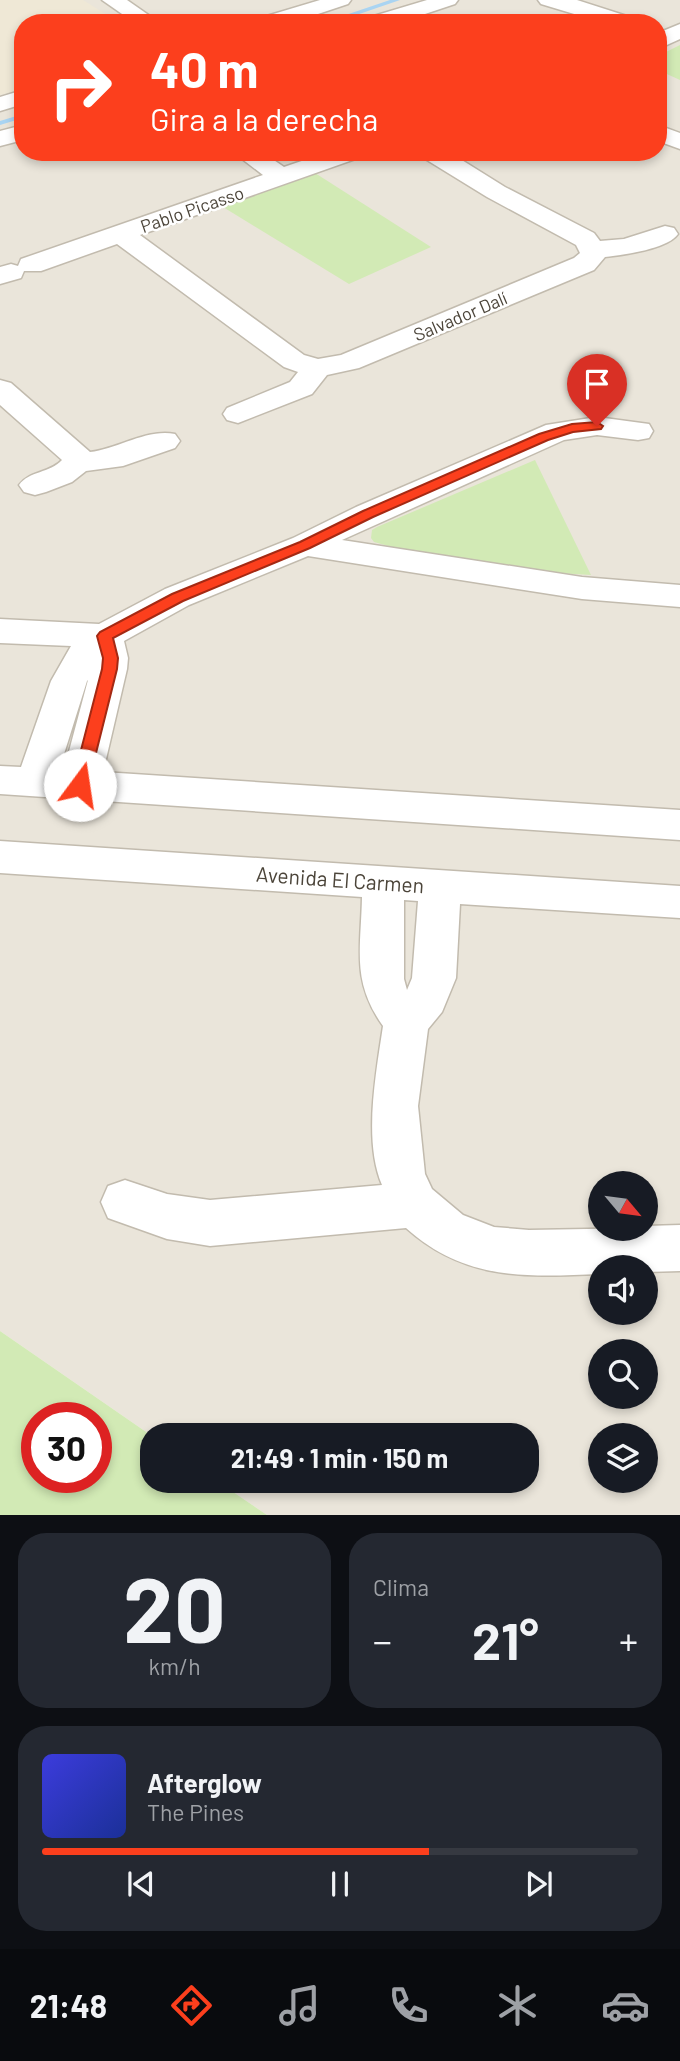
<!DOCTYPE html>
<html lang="es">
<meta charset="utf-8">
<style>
:root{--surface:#171b24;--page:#242831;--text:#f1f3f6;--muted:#9ea1a6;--line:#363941;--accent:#fc3f1d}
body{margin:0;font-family:Barlow,sans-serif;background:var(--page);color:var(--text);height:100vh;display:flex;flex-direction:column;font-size:26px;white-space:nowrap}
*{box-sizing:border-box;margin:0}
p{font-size:23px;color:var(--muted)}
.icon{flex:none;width:38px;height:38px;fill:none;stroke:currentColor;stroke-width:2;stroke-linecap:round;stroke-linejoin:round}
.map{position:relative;height:1515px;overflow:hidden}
.panel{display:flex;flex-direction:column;gap:18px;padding:18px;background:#0d0f14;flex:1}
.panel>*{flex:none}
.guide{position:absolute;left:14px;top:14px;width:653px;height:147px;border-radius:28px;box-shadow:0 4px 10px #0003;background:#fc3f1d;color:#fff;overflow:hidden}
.needle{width:46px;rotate:119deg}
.buttons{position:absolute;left:588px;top:1171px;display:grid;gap:14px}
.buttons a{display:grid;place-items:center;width:70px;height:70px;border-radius:50%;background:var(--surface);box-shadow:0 4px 10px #0003;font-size:35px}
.speed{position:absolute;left:21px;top:1402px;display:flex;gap:14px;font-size:35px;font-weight:700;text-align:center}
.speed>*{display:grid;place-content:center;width:91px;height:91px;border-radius:50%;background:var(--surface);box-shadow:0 4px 10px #0003;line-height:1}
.speed .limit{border:10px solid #d22;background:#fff;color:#111}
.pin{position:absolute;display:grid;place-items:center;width:60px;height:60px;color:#fff;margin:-72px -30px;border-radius:50% 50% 50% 0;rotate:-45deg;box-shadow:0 0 7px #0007}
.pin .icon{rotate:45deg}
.me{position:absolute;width:77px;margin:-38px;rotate:14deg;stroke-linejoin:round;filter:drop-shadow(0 0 5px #0008)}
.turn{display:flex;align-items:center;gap:24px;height:147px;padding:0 21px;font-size:32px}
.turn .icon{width:91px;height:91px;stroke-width:2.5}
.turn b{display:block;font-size:49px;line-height:60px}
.big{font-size:52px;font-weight:700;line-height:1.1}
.panel .widget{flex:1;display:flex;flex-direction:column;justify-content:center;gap:10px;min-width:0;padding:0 24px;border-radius:28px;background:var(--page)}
.panel .dial{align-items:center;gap:0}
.dial b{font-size:91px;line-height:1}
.song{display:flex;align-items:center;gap:21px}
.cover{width:84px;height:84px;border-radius:10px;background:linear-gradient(135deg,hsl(240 70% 55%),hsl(230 70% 35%))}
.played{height:7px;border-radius:4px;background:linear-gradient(90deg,var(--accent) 65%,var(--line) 65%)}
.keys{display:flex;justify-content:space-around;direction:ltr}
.heat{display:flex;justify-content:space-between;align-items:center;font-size:38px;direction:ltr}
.panel .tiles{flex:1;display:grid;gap:18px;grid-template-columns:1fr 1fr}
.widget:last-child{grid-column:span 2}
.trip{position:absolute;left:140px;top:1423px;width:399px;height:70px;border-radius:28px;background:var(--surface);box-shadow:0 4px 10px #0003;font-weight:700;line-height:70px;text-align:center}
.menu{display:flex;height:112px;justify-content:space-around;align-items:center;background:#090b0e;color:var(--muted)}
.menu .icon{width:49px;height:49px}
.menu .active{color:var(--accent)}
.menu b{font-size:32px;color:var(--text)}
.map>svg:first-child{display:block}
.residential{fill:#eae5da;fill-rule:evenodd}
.education{fill:#efe8d6}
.green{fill:#d2eab5;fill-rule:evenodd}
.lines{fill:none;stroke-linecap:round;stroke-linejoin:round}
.stream{fill:#a9d4f2;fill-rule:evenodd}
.minor-casing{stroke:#c2bbae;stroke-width:3}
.minor{fill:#fff;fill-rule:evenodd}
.route{fill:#fc3f1d;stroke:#a42913;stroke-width:2}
.labels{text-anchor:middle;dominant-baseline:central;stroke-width:5;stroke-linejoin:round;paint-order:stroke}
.far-street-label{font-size:18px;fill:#4b4439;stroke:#fff}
.street-label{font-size:21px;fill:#4b4439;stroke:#fff}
</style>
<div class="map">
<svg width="680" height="1515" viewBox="0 0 680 1515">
<rect width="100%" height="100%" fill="#f6f3ec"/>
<path class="residential" d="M0 0H680V1515H267L217 1481 527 1480V1435L152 1436 0 1331ZM23 23H658V152H23ZM600 1183H646V1228H600ZM600 1267H646V1312H600ZM600 1351H646V1396H600ZM600 1435H646V1480H600Z"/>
<path class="education" d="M0 0H83L120 23H23V89L0 95Z"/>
<g class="green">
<path d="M680 45V80L658 70V56Z"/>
<path d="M315 173 431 247 349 284 223 207Z"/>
<path d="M535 460 591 575 557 573 392 547 374 542 371 538 372 530 377 527Z"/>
<path d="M0 1331 152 1436V1480L217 1481 267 1515H0ZM37 1418H96V1477H37Z"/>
</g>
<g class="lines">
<g class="stream">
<path d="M390 0H400L333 23H322Z"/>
<path d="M23 114V118L0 125V121Z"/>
</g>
<g class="minor-casing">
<g id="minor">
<path d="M102 0H127L160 23H135Z"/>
<path d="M320 0H351L348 4 291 23H258L260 18Z"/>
<path d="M427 0H458L455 4 398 23H365L367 18Z"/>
<path d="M538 0H577L633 18 635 23H604L541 4Z"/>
<path d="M680 24V39L658 49V33Z"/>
<path d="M23 90V104L0 111V97Z"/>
<path d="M23 125V140L0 146V131Z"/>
<path d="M658 125 680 133V149L658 141Z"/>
<path d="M233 152H262L284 167 328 152H364L361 157 140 235 304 355 318 359 341 355 574 258 580 253 576 245 487 197 422 157 419 152H449L505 187 594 233 600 241 624 239 665 226 674 228 678 234C668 249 623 255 605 257L594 270 359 368 327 375 312 394 238 423 227 420 223 414 227 408 290 382 298 372 284 367 117 244 41 271H24L21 278 0 284V267L11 264 18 266 21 259 263 175Z"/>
<path d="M0 380 11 383 90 452C117 449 148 428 175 434L180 441 175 448 123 466 86 471 72 482 46 492 35 495 24 492 19 485C29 471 50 473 62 460L0 405Z"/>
<path d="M597 417 649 424 653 431 649 438 638 440 597 435 564 440 342 540 582 577 680 585V607L582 599 308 556 189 605 124 641 128 658 127 669 103 772 680 810V840L0 794V766L21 767 51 681 71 646 0 643V619L99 624 165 589 293 538 356 507 546 425ZM88 680 64 770H59L87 681Z"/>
<path d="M0 841 680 886V918L460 904 456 978 442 1012 428 1029 418 1106 425 1174 432 1189 463 1215 494 1227 529 1230 646 1228V1226L680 1225V1271L646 1272V1267H600V1274C526 1277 465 1281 406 1228L210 1246 167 1239 108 1218 101 1202 108 1186 125 1180 167 1194 210 1200 382 1185C363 1141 376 1073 383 1026 351 981 361 949 362 897L0 873ZM404 900 418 901 412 978 407 990 404 979Z"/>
</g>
</g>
<use href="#minor" class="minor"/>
</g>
<path class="route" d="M597 422 603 426 601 429 573 432 548 440 373 517 310 548 183 601 113 638 118 658 117 669 88 785 80 791 74 789 72 785 102 669 103 658 97 636 100 632 172 594 300 542 363 511 539 434 572 424Z"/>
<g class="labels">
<g class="far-street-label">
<text transform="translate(192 209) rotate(-19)">Pablo Picasso</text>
<text transform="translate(460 316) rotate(-23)">Salvador Dalí</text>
</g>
<g class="street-label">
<text transform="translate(340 879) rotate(4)">Avenida El Carmen</text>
</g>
</g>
</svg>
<div class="buttons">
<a><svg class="needle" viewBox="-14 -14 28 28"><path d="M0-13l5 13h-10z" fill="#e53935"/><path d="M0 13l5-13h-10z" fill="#9ea1a6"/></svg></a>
<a><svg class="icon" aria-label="sound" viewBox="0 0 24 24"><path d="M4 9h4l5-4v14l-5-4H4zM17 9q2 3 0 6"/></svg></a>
<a><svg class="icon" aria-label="search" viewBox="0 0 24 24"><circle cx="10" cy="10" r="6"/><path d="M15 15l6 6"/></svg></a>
<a><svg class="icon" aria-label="layers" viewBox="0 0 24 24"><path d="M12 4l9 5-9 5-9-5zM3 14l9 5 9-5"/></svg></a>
</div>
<div class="speed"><div class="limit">30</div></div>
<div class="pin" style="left:597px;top:426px;background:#d93025"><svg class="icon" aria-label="arrive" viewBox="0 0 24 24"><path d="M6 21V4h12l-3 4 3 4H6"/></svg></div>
<svg class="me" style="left:80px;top:785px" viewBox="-20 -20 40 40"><circle r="19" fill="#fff"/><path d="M0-13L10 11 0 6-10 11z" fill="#fc3f1d"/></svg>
<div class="trip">21:49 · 1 min · 150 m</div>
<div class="guide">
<div class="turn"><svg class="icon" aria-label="right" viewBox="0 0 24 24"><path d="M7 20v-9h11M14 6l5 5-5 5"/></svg><div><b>40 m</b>Gira a la derecha</div></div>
</div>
</div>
<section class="panel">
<div class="tiles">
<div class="widget dial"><b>20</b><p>km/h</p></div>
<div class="widget"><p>Clima</p>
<div class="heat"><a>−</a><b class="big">21°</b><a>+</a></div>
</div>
<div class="widget">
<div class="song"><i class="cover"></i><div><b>Afterglow</b><p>The Pines</p></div></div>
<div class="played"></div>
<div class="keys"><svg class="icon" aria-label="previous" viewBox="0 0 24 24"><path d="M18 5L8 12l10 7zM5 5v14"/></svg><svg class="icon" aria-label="pause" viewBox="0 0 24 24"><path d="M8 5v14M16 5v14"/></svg><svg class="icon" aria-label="next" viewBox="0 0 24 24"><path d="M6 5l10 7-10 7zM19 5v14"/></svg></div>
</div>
</div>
</section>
<nav class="menu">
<b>21:48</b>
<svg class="icon active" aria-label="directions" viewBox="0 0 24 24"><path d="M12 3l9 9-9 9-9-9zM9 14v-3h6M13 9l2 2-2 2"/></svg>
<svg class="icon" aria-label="music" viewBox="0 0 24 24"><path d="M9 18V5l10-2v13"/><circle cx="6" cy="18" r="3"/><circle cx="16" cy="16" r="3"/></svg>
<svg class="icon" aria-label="phone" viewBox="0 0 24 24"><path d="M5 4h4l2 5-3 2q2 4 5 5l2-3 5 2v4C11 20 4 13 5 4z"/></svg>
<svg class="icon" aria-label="climate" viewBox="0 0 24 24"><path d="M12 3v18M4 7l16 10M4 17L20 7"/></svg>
<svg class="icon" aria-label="car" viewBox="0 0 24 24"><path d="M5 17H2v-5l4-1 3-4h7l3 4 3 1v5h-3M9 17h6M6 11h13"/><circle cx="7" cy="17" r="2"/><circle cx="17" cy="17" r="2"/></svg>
</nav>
